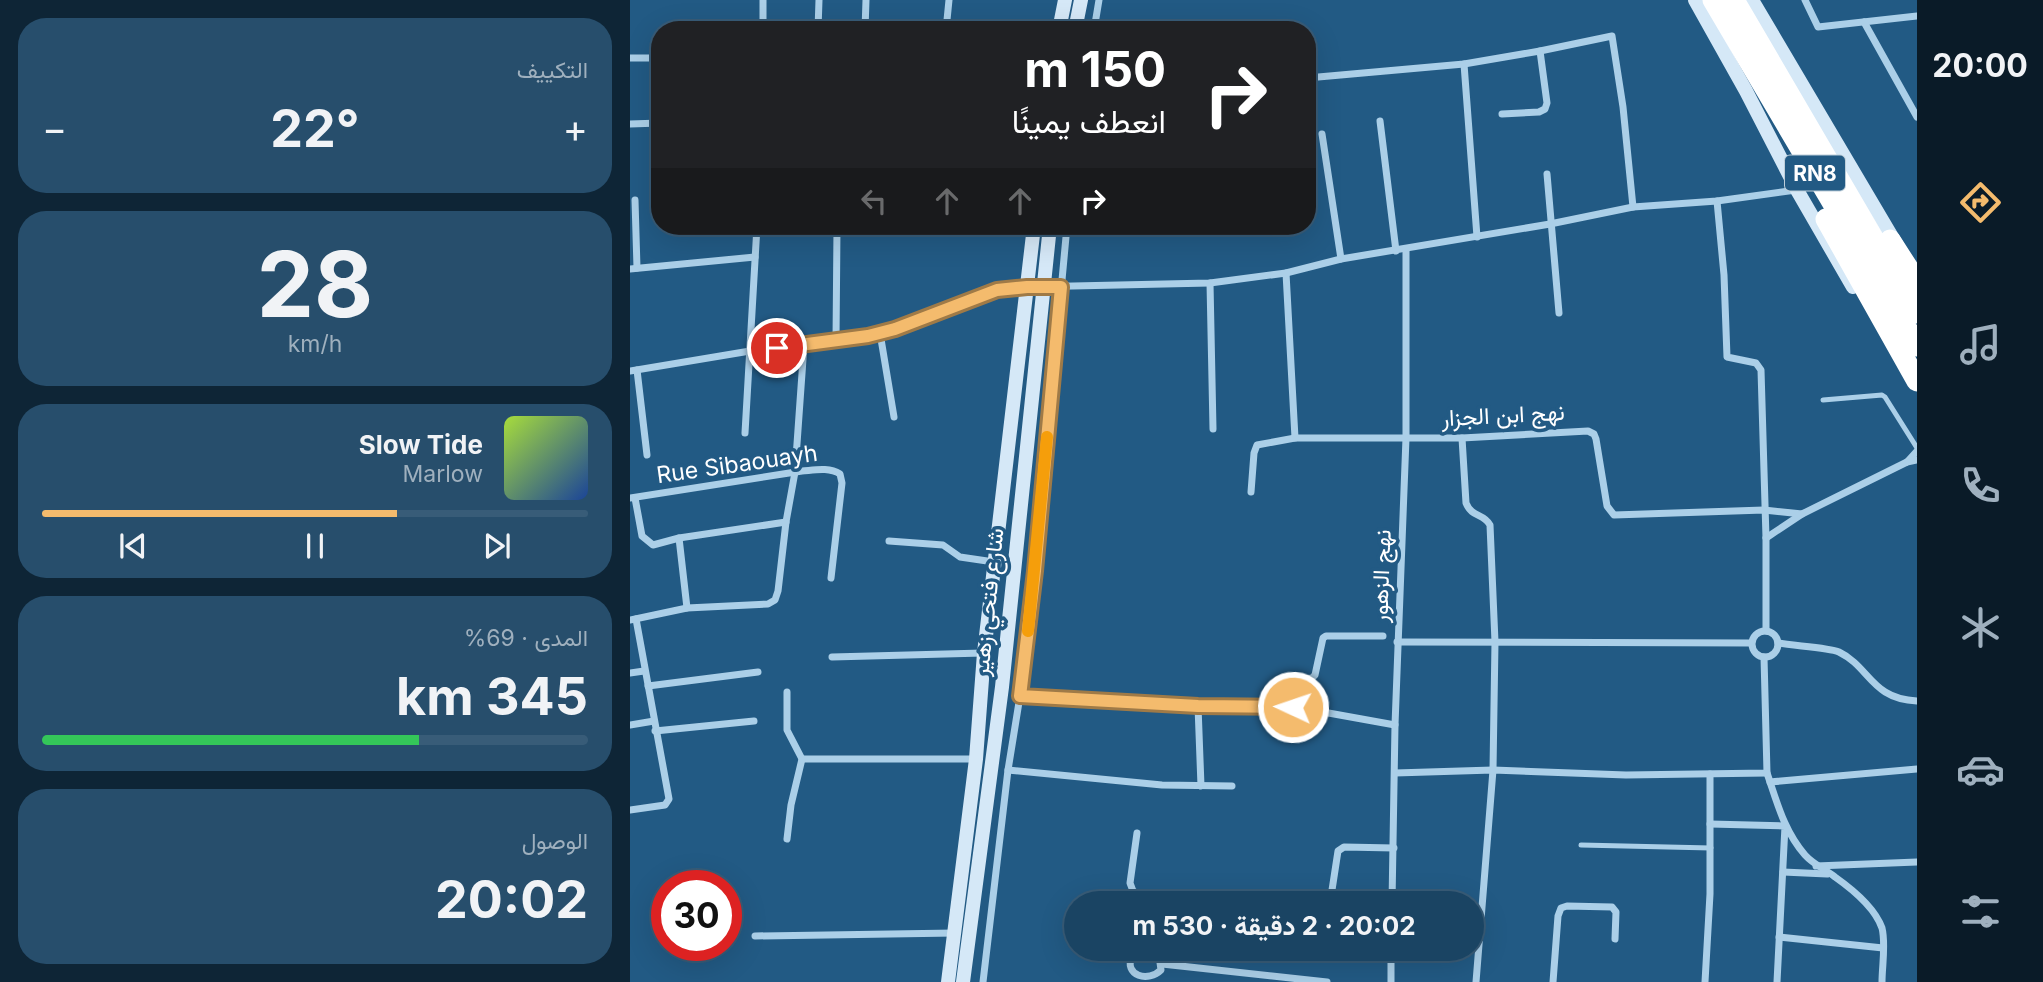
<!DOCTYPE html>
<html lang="ar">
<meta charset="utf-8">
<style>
:root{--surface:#1a4463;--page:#274e6c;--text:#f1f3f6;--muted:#9fb0be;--line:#385c78;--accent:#f4bb6d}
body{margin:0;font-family:Inter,Vazirmatn,sans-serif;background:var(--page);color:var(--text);direction:rtl;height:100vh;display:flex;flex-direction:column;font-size:26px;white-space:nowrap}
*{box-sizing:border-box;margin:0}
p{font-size:23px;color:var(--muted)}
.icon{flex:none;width:38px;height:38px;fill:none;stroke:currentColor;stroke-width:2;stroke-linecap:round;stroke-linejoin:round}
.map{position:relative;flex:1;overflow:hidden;direction:ltr}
.side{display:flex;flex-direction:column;gap:18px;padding:18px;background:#0e2536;width:630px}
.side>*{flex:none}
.top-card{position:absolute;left:21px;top:21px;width:665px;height:214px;border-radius:28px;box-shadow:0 7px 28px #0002,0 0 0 2px var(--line);direction:rtl;background:#202124;color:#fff;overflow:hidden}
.speed{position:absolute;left:21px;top:870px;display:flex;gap:14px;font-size:35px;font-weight:700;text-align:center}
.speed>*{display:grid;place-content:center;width:91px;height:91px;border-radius:50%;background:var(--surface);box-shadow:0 7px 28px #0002,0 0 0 2px var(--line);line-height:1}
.speed .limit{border:10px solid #d22;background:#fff;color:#111}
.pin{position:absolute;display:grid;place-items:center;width:60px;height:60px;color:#fff;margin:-30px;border:4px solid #fff;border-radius:50%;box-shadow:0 2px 7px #0007}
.me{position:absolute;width:77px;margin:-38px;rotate:273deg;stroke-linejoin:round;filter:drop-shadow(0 0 5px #0008)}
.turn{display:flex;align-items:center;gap:24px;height:147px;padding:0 35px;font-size:32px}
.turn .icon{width:91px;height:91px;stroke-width:2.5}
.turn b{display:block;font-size:49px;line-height:60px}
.lanes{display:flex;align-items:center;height:66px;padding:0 35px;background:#0003;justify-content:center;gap:35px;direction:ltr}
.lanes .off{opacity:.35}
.big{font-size:52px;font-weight:700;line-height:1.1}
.side .tile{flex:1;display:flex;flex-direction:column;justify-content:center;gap:10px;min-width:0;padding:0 24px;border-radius:28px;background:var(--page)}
.side .dial{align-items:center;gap:0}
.dial b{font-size:91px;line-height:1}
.song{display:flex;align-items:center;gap:21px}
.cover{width:84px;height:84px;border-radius:10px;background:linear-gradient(135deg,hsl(80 70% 55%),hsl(220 70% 35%))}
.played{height:7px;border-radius:4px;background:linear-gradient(90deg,var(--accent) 65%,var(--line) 65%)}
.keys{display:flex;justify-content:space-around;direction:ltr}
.heat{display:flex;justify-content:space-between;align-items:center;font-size:38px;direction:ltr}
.charge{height:10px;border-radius:5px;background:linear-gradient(90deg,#34c759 69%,var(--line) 0)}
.trip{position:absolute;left:434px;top:891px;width:420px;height:70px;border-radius:35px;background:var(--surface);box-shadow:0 7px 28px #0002,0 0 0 2px var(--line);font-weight:700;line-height:70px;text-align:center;direction:rtl}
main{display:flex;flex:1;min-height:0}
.menu{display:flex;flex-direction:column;width:126px;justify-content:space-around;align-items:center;background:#0a1b28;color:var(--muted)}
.menu .icon{width:49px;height:49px}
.menu .selected{color:var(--accent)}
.menu b{font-size:32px;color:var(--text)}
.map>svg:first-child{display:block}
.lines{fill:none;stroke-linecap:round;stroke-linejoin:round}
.lane{stroke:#abcfe8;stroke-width:5}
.street{stroke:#abcfe8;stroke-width:7}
.secondary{stroke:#d5e8f7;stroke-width:14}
.highway{stroke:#fff;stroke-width:21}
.route-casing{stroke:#9f7a47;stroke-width:18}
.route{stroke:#f4bb6d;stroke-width:12}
.slow{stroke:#f59e0b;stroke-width:12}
.labels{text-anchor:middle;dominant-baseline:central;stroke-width:7;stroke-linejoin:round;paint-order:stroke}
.shield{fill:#225a84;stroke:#bdceda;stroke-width:2}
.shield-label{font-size:21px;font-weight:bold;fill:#fff}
.street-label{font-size:23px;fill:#fff;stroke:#225a84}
</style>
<main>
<nav class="menu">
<b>20:00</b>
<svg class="icon selected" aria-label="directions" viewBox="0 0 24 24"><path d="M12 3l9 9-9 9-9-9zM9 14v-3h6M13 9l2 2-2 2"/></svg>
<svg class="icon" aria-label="music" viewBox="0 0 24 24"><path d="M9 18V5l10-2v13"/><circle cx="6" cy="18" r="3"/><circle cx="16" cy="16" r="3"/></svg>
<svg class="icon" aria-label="phone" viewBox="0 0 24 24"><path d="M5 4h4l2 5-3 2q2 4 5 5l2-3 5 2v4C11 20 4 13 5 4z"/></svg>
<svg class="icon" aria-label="climate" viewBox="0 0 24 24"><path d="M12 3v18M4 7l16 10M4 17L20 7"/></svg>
<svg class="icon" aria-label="car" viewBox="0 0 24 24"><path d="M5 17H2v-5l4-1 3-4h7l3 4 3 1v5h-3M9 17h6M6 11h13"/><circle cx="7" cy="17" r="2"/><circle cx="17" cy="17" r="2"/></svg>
<svg class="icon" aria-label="filters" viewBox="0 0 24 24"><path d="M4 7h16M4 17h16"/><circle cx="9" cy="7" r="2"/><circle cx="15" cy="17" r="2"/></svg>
</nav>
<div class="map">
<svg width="1287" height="982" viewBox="0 0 1287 982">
<rect width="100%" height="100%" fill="#225a84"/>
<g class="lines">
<g class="lane">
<path d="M1193 400 1252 395 1255 397 1287 448"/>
<path d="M951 845 1081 848"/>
</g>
<g class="street">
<path d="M1175 0 1188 27 1287 16"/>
<path d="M1234 22 1287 117"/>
<path d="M133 30V0"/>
<path d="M188 30 189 0"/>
<path d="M235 30 236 0"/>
<path d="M316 30 319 0"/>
<path d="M464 30 469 0"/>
<path d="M0 58H30"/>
<path d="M834 64 847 237"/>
<path d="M677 78 834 64 910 51 982 36 993 107 1003 207"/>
<path d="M872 114 909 112 915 109 917 103 910 51"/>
<path d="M750 121 766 251"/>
<path d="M0 124 30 123"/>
<path d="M692 134 711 259"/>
<path d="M917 174 929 313"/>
<path d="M5 200 7 268"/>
<path d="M1087 201 1094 275 1097 357 1126 363 1131 370 1136 538V631"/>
<path d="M0 269 125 257"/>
<path d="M656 273 665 438"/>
<path d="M580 283 583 429"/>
<path d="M250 333 264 417"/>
<path d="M206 341 207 228"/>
<path d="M7 370 17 455"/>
<path d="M0 371 120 351 238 336 265 329 367 290 397 287 580 283 656 273 711 259 920 224 1003 207 1087 201 1166 190"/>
<path d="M115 433 127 226"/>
<path d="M832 438 836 503C842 518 854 513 860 525L865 642 863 770 846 982"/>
<path d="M1277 462 1287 451"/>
<path d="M621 492 624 453 627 445 665 438H832L958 431 964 434 966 439 977 506 984 515 1134 510 1172 514"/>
<path d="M0 498 172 471C185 470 199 467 210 474L212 483 201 578"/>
<path d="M5 498 12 536 23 545 49 538 156 522"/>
<path d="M49 538 57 608"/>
<path d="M1136 538 1172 514 1277 462 1287 460"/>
<path d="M259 541 313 545 330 557 364 562"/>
<path d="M0 620 57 608 138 604 145 600 148 591 156 522 165 472 174 345"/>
<circle cx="1135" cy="644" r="13"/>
<path d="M767 642 1121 643"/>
<path d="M1148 643C1163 646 1198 647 1209 652 1240 667 1241 699 1287 701"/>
<path d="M202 657 353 653"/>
<path d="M0 673 14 671"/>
<path d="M18 686 128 672"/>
<path d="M390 696 568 706 641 705 693 712 765 725"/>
<path d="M568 706 571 786"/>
<path d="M663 707 668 681 682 678 685 675 693 638 696 636H753"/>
<path d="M0 725 24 721"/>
<path d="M25 731 124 721"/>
<path d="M172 759H345"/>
<path d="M378 770 532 785 602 786"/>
<path d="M765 773 863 770 996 775 1137 773 1134 657"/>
<path d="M1137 773C1147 802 1154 831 1175 855 1184 865 1195 869 1205 877 1222 889 1245 908 1252 928 1256 944 1252 966 1252 982"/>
<path d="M1140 782 1287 769"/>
<path d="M0 810 35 805 39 799 6 619"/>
<path d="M1080 824 1155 826 1147 982"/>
<path d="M507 833 500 883 503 891 512 896 567 903"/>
<path d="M157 839 161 805 172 759 157 730V692"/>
<path d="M1186 866 1287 862"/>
<path d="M1153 872 1197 874"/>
<path d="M700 903 708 851 714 847 764 848"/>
<path d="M762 903 765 725 776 438V250"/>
<path d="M125 936 325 933"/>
<path d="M1149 937 1253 948"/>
<path d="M511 948 502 955C493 977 519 982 531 970L529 955 519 948"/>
<path d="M532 964 697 982"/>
<path d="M353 982 378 770 390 696 405 571 437 226"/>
<path d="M761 982V948"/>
<path d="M923 982 928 916 931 908 937 906 982 907 986 912 985 939"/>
<path d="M1075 982 1080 894V774"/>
</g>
<g class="secondary">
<path d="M1065 0 1116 91 1167 190 1223 287"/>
<path d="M1122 0 1268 247"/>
<path d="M429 30 435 0"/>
<path d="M445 30 451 0"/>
<path d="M318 982 346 759 354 653 404 226"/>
<path d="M333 982 372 687 420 226"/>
</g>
<g class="highway">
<path d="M1083 0 1287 346"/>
<path d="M1104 0 1287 313"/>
<path d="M1196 219 1287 381"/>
<path d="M1260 240 1287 282"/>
</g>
</g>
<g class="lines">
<g class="route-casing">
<path id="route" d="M147 348 238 336 265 329 367 290 397 287H431L405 571 390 696 568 706 663 707"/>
</g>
<use href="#route" class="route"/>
<path class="slow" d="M398 631 417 437"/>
</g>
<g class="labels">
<rect class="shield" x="1155" y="155.5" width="60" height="35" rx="5"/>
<g class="shield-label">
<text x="1185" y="173">RN8</text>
</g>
<g class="street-label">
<text transform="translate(873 415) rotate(-3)">نهج ابن الجزار</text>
<text transform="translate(107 464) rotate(-8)">Rue Sibaouayh</text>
<text transform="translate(751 576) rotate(-88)">نهج الزهور</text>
<text transform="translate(358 602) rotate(-84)">شارع فتحي زهير</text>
</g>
</g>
</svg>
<div class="speed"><div class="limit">30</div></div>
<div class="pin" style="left:147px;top:348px;background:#d93025"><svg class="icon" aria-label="arrive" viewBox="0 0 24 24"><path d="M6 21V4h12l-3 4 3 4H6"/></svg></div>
<svg class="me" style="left:663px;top:707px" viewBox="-20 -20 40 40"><circle r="17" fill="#f4bb6d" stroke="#fff" stroke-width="3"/><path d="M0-11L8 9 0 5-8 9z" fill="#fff"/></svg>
<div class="trip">20:02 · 2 دقيقة · 530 m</div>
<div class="top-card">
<div class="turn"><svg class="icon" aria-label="right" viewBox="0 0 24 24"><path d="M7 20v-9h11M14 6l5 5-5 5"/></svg><div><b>150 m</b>انعطف يمينًا</div></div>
<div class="lanes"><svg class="icon off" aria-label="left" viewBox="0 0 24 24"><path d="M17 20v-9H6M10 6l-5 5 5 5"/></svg><svg class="icon off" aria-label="ahead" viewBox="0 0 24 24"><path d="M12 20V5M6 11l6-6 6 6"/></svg><svg class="icon off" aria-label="ahead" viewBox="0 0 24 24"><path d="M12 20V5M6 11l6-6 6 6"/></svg><svg class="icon" aria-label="right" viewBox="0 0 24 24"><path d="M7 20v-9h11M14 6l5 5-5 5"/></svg></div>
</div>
</div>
<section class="side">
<div class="tile"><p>التكييف</p>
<div class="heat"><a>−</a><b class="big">22°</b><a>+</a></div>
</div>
<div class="tile dial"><b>28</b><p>km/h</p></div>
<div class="tile">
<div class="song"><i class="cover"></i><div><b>Slow Tide</b><p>Marlow</p></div></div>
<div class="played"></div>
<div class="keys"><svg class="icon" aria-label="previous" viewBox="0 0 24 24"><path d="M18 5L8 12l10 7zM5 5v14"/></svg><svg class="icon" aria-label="pause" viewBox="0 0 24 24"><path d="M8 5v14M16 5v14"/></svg><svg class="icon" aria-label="next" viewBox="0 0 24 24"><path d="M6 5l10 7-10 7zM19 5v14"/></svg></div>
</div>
<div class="tile"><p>المدى · 69%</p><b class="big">345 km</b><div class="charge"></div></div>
<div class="tile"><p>الوصول</p><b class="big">20:02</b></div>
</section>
</main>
